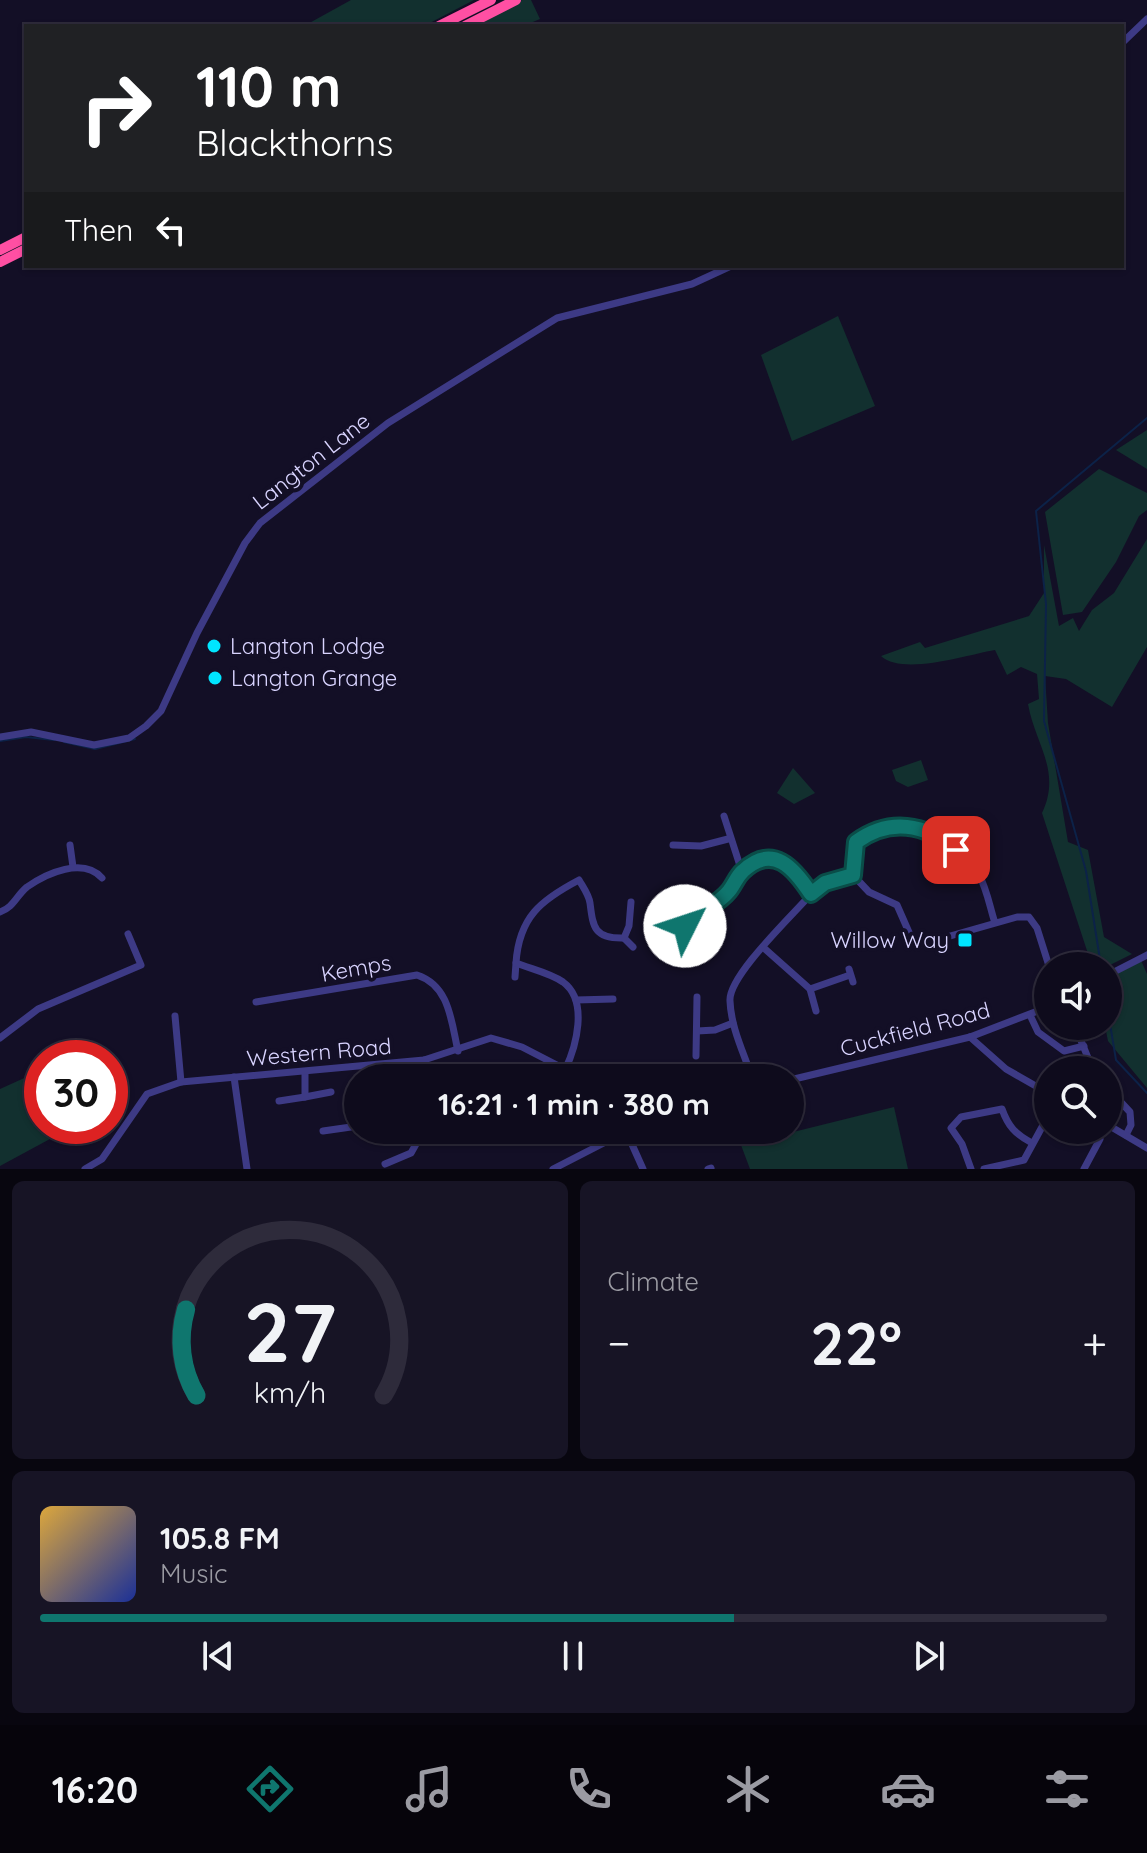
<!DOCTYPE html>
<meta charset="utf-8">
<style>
:root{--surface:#0e0b1c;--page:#171425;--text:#f1f3f6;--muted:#9b9ba3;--line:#2e2b3b;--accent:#0f766e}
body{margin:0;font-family:Quicksand,sans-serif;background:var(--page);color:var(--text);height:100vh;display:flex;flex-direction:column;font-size:30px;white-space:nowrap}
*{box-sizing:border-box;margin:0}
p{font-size:26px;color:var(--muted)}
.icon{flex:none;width:44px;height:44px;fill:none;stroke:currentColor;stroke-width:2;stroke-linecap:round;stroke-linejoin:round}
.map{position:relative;height:1169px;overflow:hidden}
.sheet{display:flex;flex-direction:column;gap:12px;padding:12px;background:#08060f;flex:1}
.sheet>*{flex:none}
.banner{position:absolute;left:24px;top:24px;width:1100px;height:244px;border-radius:0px;box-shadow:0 2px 6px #0004,0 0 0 2px var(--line);background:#202124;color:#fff;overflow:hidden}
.tools{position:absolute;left:1034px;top:952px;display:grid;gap:16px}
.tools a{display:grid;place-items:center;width:88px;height:88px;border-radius:50%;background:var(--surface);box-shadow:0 2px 6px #0004,0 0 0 2px var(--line);font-size:40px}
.speed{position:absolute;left:24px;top:1040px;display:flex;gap:16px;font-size:40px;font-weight:700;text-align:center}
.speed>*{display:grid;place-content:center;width:104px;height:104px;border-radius:50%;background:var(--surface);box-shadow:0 2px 6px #0004,0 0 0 2px var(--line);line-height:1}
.speed .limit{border:12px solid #d22;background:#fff;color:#111}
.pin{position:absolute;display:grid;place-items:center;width:68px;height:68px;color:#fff;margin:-34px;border-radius:16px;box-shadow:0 4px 12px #0006}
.me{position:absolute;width:88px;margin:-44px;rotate:49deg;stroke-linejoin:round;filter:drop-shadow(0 0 6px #0008)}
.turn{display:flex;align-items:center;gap:28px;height:168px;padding:0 40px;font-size:36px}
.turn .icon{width:104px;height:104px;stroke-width:2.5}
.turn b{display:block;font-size:56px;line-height:68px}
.then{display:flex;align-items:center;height:76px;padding:0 40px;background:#0003;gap:16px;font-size:30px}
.big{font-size:60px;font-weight:800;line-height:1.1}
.sheet .widget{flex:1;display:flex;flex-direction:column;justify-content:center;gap:12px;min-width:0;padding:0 28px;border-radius:12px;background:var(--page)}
.sheet .dial{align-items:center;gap:0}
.dial svg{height:208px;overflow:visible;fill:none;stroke:var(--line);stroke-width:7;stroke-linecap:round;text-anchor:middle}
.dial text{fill:var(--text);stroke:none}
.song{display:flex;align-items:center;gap:24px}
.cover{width:96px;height:96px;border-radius:12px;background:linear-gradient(135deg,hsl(40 70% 55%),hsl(230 70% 35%))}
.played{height:8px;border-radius:4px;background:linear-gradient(90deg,var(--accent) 65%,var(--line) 65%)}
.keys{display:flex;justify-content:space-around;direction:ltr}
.heat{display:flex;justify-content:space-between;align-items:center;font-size:44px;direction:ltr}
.sheet .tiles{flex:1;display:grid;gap:12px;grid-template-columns:1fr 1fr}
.widget:last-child{grid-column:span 2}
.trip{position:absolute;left:344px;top:1064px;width:460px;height:80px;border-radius:40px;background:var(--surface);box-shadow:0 2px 6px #0004,0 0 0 2px var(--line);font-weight:800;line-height:80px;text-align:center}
.dock{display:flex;height:128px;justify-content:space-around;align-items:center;background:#06040b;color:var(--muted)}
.dock .icon{width:56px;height:56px}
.dock .selected{color:var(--accent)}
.dock b{font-size:36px;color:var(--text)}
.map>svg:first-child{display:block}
.green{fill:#12302f}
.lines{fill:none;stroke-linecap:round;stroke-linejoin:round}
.stream{stroke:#0c2248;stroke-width:2}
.minor{stroke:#3d3a85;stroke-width:7}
.highway{stroke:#ff4fa3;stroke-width:10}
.route-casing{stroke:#0a4d48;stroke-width:20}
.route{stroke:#0f766e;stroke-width:14}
.poi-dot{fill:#00e5ff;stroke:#130f26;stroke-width:3}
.labels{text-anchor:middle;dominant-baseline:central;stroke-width:8;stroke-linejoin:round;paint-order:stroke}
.street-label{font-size:22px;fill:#d9d4ff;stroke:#130f26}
.poi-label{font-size:22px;fill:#d9d4ff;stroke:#130f26;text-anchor:start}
</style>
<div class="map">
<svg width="1147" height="1169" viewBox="0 0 1147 1169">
<rect width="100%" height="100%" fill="#130f26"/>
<g class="green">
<path d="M351 0H474L424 26H304Z"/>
<path d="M522 0H531L540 19 523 26H472Z"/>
<path d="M838 316 875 406 792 441 761 355Z"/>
<path d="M1147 430V469L1116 450Z"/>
<path d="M1099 469 1147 493V510L1139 516 1116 562 1082 612 1063 615 1045 512Z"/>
<path d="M1147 539V647L1112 707 1066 679 1045 676 1048 723 1068 842 1088 850 1104 937 1132 954 1108 966H1092L1042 813C1062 771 1035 744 1028 704L1039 699 1037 674 1021 667 1007 675 995 650C966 655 903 676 881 656L920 642 925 648 1029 616 1044 593V545L1059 626 1073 618 1079 631 1092 610 1114 593Z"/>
<path d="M921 760 928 780 908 787 896 781 892 770Z"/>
<path d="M793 768 815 793 794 804 777 793Z"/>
<path d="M1140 958 1147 974V1088L1108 1041 1105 1026H1108V975Z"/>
<path d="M42 1070V1126H74L0 1166V1089Z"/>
<path d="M894 1107 908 1169H750L741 1145Z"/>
</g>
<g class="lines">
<g class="stream">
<path d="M0 741 26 737 54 740"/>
<path d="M64 742 95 749 135 739"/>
<path d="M1101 966 1086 871 1044 721 1046 604 1036 511 1147 418"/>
<path d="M1108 1012 1116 1060 1147 1093"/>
</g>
<g class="minor">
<path d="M1122 43 1147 19"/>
<path d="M0 737 31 732 94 745 129 738 146 726 161 711 197 633 245 543 260 523 388 423 557 318 692 284 731 266"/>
<path d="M724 816 742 872"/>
<path d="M70 845 73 867"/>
<path d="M673 845 701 846 728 839"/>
<path d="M0 912C14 907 16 896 27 887 47 873 83 857 102 878"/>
<path d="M995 923C990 908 987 889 979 875 952 831 900 810 856 842L853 875 869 892 897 905 915 946 1017 917H1029L1037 928 1049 966"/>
<path d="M685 926C698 911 717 906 729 891 734 885 737 876 743 871 773 843 793 868 811 894"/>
<path d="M624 938 633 947"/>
<path d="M764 948 810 989 850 975"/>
<path d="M849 969 853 982"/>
<path d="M1108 975 1147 955"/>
<path d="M515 977 516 963"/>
<path d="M810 989 816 1011"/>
<path d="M576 1000 613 999"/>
<path d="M256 1002 417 975C450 986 451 1021 458 1051"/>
<path d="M1030 1015 1038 1032 1064 1051 1084 1046"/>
<path d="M175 1016 181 1082"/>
<path d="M1075 1026 1093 1070"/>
<path d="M697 1031 715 1030 733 1023"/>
<path d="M970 1037 1006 1069 1048 1093"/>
<path d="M0 1038 38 1009 141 965 128 934"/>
<path d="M696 1056 697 997"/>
<path d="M424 1060 426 1078"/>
<path d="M565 1070C576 1047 589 1001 563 982 550 973 531 969 516 963 519 917 541 900 579 880 583 887 589 895 590 903 593 927 594 939 624 938L629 926 631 902"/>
<path d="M234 1077 247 1169"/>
<path d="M752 1078C744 1053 731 1028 730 1001 728 976 793 915 811 894L825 883 853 875"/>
<path d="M790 1080 970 1037 1048 1007"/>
<path d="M305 1097 331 1092"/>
<path d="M1117 1098 1130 1112 1131 1125 1126 1135"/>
<path d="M279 1101 305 1097V1072"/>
<path d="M1108 1125 1147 1148"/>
<path d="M323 1131 358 1126"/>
<path d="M626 1131 643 1169"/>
<path d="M385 1164 411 1153 424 1130"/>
<path d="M85 1169 102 1159 147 1094 181 1082 424 1060 491 1038 522 1047 582 1078"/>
<path d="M553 1169 629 1130"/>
<path d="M708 1169 711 1168"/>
<path d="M971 1169 962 1144 951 1128 961 1117 1002 1109C1008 1126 1015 1134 1032 1143"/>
<path d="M984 1169 1024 1160 1048 1116"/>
<path d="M1084 1169 1100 1139 1086 1130"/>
</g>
<g class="highway">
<path d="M439 26 491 0"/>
<path d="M465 26 516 0"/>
<path d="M0 250 26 237"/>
<path d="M0 262 26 249"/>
</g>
</g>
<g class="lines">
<g class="route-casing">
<path id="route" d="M685 926C698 911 717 906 729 891 734 885 737 876 743 871 773 843 794 868 811 894L825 883 853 875 856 842C889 818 925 823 956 850"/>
</g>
<use href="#route" class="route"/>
</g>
<g class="poi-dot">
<circle cx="214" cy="646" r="8"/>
<circle cx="215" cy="678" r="8"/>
<rect x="957" y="932" width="16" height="16" rx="4"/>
</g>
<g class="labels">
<g class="street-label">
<text transform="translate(311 461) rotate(-38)">Langton Lane</text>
<text transform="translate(356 968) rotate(-10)">Kemps</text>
<text transform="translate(915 1029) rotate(-15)">Cuckfield Road</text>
<text transform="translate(319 1052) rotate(-5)">Western Road</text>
</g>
<g class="poi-label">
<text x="230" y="646">Langton Lodge</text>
<text x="231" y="678">Langton Grange</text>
<text x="949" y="940" text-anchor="end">Willow Way</text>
</g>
</g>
</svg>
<div class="tools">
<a><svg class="icon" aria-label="sound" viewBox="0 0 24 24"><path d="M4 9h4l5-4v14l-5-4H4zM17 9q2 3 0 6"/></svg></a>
<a><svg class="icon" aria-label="search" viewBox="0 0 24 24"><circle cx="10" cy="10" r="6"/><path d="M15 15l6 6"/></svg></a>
</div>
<div class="speed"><div class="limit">30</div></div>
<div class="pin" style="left:956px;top:850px;background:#d93025"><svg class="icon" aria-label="arrive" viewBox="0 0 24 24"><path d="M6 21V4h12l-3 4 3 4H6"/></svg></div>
<svg class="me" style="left:685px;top:926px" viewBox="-20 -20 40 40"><circle r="19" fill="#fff"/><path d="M0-13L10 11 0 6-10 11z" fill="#0f766e"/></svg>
<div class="trip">16:21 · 1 min · 380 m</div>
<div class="banner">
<div class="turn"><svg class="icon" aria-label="right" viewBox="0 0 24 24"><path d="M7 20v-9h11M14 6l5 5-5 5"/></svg><div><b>110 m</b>Blackthorns</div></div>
<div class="then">Then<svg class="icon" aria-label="left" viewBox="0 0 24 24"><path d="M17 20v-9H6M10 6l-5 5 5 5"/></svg></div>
</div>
</div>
<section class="sheet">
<div class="tiles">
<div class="widget dial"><svg viewBox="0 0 100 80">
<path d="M14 69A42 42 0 1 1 86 69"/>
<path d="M14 69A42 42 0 0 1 10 36" stroke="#0f766e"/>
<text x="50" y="56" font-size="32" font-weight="700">27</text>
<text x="50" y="72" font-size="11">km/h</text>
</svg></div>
<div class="widget"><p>Climate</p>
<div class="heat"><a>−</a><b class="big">22°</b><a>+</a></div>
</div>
<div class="widget">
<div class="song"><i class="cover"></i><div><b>105.8 FM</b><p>Music</p></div></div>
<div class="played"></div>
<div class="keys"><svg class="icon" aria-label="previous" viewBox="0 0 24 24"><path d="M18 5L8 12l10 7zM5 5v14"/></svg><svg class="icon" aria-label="pause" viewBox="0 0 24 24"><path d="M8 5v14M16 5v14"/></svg><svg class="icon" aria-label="next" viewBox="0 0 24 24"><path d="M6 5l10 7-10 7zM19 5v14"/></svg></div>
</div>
</div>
</section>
<nav class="dock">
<b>16:20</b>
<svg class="icon selected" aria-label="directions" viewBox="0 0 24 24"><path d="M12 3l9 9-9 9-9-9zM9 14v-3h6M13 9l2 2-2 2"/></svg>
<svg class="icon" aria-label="music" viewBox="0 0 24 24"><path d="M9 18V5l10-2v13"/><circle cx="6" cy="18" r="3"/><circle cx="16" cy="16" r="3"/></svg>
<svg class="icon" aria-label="phone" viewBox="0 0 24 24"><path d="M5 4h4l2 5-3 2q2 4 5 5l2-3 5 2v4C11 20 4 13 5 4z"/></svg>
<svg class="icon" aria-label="climate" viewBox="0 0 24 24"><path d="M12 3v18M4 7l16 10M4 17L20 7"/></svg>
<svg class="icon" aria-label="car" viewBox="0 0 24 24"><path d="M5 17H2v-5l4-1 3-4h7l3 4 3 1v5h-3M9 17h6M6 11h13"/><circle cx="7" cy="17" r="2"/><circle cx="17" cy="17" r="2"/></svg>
<svg class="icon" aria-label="filters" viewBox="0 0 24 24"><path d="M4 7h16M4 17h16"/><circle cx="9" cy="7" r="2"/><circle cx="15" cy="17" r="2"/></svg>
</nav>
